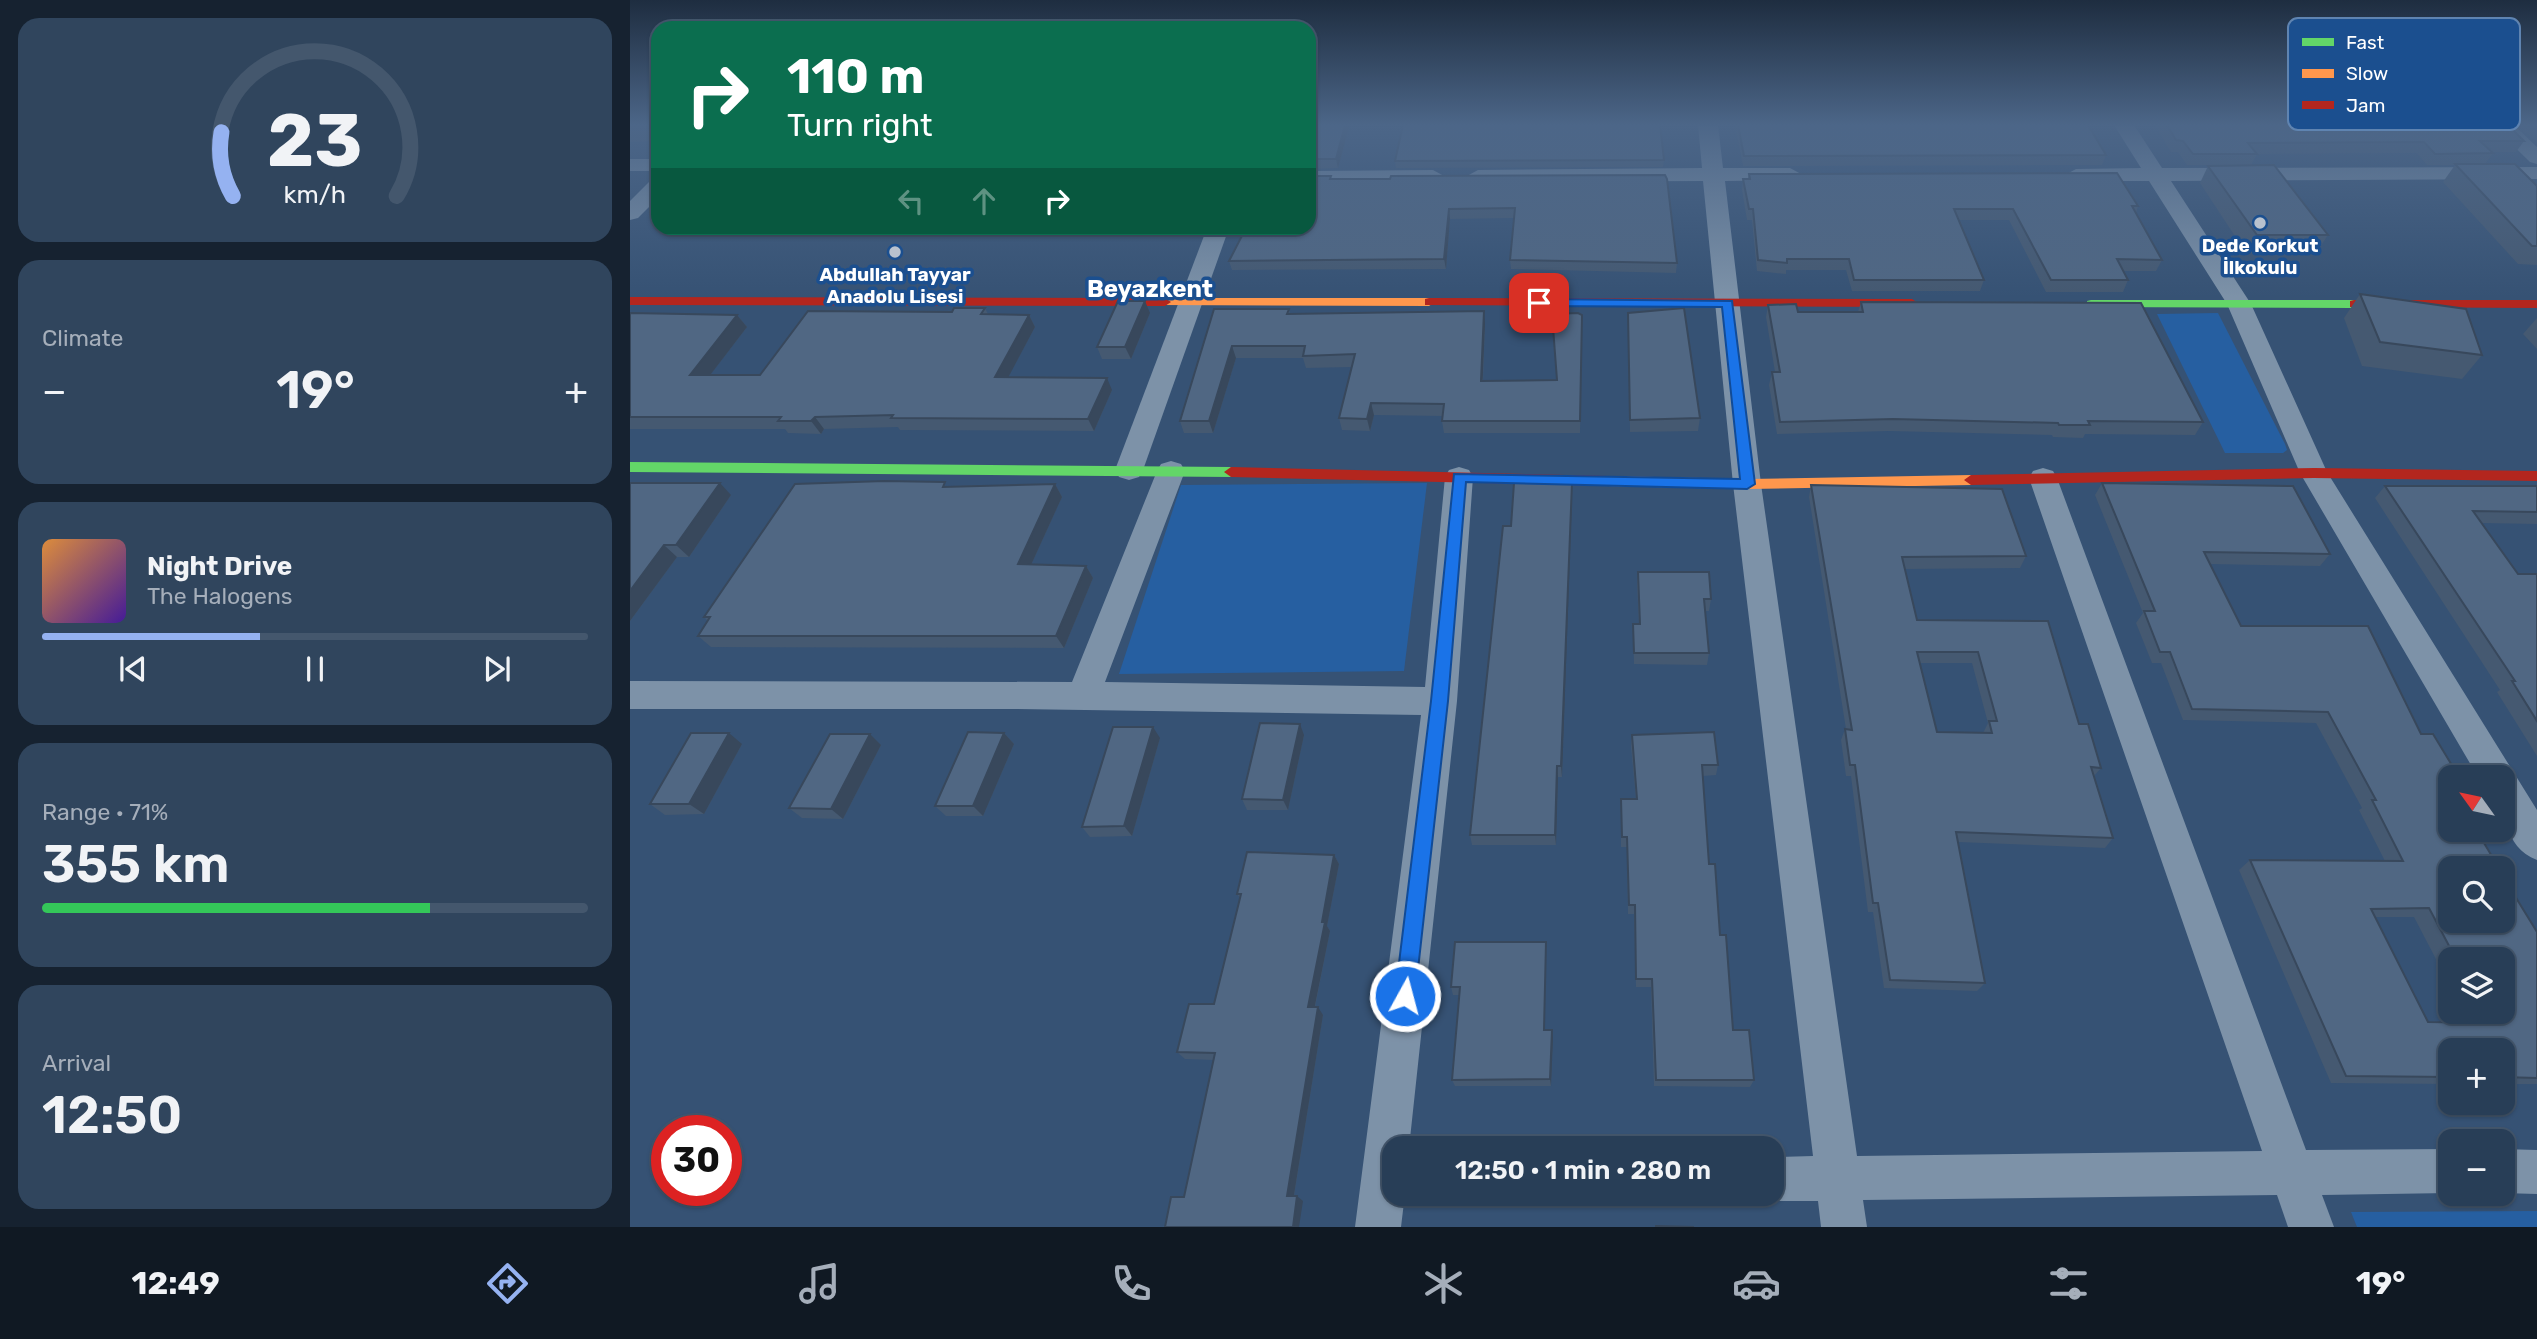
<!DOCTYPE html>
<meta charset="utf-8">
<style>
:root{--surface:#283e57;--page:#30455d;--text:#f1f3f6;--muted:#a5aeba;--line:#44576d;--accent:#95b2f1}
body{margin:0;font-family:Rubik,sans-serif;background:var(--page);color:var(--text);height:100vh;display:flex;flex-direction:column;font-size:26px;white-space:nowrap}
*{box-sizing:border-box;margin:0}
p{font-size:23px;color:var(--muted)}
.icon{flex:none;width:38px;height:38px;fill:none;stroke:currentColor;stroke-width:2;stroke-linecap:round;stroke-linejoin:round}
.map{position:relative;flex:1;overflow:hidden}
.panel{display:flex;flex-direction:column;gap:18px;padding:18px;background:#162230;width:630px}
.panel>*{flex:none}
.top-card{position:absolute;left:21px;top:21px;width:665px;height:214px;border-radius:21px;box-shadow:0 2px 5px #0004,0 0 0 2px var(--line);background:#0b6e4f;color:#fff;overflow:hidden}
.needle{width:46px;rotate:303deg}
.buttons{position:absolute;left:1808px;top:765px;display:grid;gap:14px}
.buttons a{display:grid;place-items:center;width:77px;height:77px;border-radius:14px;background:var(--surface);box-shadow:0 2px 5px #0004,0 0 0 2px var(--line);font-size:35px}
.speed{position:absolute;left:21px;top:1115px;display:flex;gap:14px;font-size:35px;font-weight:700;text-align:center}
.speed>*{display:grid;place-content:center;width:91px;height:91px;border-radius:50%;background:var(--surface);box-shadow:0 2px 5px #0004,0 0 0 2px var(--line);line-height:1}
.speed .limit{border:10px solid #d22;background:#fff;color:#111}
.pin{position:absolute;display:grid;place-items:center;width:60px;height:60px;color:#fff;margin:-30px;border-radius:14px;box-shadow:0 4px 10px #0006}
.me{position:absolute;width:77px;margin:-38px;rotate:7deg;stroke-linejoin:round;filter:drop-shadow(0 0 5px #0008)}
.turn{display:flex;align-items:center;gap:24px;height:147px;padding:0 21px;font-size:32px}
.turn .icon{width:91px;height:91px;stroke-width:2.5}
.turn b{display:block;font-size:49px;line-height:60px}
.lanes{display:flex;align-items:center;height:66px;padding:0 21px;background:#0003;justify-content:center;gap:35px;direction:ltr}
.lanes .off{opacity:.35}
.big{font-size:52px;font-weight:600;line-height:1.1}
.panel .card{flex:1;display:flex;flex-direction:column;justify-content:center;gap:10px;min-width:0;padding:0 24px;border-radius:21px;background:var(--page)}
.panel .dial{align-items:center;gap:0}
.dial svg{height:182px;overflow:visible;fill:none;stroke:var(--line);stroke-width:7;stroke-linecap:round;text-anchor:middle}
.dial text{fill:var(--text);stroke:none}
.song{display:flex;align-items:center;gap:21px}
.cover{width:84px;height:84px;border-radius:10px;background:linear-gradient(135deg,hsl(30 70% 55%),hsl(260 70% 35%))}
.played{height:7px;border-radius:4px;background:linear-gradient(90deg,var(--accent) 40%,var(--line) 40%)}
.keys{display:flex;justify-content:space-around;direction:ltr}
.heat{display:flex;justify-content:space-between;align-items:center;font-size:38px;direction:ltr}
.charge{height:10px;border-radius:5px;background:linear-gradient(90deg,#34c759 71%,var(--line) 0)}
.trip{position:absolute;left:752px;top:1136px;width:402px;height:70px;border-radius:21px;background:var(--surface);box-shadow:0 2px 5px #0004,0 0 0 2px var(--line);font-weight:600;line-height:70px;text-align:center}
.tabs{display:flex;height:112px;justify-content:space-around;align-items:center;background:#101923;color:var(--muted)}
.tabs .icon{width:49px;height:49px}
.tabs .current{color:var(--accent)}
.tabs b{font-size:32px;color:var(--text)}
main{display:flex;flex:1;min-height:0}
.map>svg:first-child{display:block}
.green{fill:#265fa1}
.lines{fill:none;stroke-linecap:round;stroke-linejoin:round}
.street{fill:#7d92a8;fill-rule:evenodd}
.fast{fill:#63d668;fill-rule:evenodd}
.slow{fill:#ff974d;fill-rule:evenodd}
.jam{fill:#b3261e;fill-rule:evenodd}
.wall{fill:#455971;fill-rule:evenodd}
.shaded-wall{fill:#38485c}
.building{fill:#506783;stroke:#38485c;stroke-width:2;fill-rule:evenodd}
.route{fill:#1a73e8;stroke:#114b97;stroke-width:2}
.poi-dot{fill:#b9c2ce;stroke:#1b4f8f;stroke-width:2.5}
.labels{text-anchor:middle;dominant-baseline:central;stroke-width:7;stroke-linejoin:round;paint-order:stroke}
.far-poi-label{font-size:19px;font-weight:bold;fill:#fff;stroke:#1b4f8f}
.far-district-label{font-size:24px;font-weight:bold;fill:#fff;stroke:#1b4f8f}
.key{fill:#1b4f8f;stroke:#5f84b1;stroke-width:2}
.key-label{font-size:19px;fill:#fff}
</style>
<main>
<section class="panel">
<div class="card dial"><svg viewBox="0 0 100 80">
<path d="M14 69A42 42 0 1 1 86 69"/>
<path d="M14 69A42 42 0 0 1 9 41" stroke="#95b2f1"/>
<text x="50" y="56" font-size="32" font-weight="700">23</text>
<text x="50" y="72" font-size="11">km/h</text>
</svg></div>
<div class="card"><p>Climate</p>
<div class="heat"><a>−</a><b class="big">19°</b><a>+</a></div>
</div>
<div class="card">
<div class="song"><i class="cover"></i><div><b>Night Drive</b><p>The Halogens</p></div></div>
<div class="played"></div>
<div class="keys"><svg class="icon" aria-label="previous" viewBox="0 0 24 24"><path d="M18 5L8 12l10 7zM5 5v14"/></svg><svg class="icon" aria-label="pause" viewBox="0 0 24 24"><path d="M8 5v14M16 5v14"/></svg><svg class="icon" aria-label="next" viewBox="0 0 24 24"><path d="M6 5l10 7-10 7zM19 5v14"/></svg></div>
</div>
<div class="card"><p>Range · 71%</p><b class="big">355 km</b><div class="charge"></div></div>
<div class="card"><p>Arrival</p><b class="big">12:50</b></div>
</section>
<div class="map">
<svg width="1907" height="1227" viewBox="0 0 1907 1227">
<rect width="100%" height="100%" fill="#365274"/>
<g class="green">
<path d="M1588 313 1655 444 1657 450 1653 453H1595L1527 314Z"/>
<path d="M797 483 774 671 489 674 551 485Z"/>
<path d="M1907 1211V1227H1727L1721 1212Z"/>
</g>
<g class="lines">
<g class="street">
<path d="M1068 125H1088L1093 168H1160L1171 174 1160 180 1095 181 1131 484 1227 1156 1632 1151 1399 478 1403 471 1413 468 1423 471 1427 478 1676 1150 1820 1149V1193L1692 1195 1704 1227H1658L1647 1195 1233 1200 1237 1227H1191L1188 1201H1143L1127 1195 1143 1194V1157L1183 1156 1103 484 1073 181 848 182 837 176 848 170 1072 168Z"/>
<path d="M1484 125H1504L1532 168 1907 167V179L1541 181 1621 304 1697 472 1907 810V860C1873 847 1872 808 1872 777H1848L1670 473 1597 304 1519 181H1446L1435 175 1446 169 1511 168Z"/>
<path d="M1862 125H1884L1907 147V164L1900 162Z"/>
<rect x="0" y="159" width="28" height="12"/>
<path d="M803 170 814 176 810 180 679 183V171Z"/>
<path d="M28 180V198L8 218 0 220V201L20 181Z"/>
<path d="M577 228H599L513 470 509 477 499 480 489 477 485 470Z"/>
<path d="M541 461 551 464 555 471 475 682 795 687 815 477 819 470 829 467 839 470 843 477 827 701 779 1148H765V1194H775L771 1227H725L791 715 387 709H0V681L442 682 527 471 531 464Z"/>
<path d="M1872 1149 1907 1150V1194L1872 1193Z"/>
</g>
<g class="fast">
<path d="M1461 300H1724L1730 304 1724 308 1457 307V301Z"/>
<path d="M0 462 601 467 608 472 601 477 0 472Z"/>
</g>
<g class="slow">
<path d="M535 298H799L805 302 799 306 531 305V299Z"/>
<path d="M1341 475 1348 480 1341 485 1117 489 978 486 971 481 978 476 1117 479Z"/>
</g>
<g class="jam">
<path d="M0 297 535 298 541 302 535 306 0 305Z"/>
<path d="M799 298 1282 299 1288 303 1282 307 795 305V299Z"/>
<path d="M1724 300H1907V308L1720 307V301Z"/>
<path d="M601 467 978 476 985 481 978 486 601 477 594 472Z"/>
<path d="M1684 468 1907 471V481L1684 478 1341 485 1334 480 1341 475Z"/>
</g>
</g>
<g class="wall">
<path d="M0 125H28V141L0 142Z"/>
<path d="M679 125 719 127 708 168 679 169Z"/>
<path d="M1105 125H1458L1476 155 1472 165 1113 166Z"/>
<path d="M1525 125H1878L1894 141 1886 152H1861L1863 153 1855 164 1907 186V265L1888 264 1813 182 1825 165H1797L1787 153 1627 154 1621 165H1557L1548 152H1541Z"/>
<path d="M1888 125H1907V143Z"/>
<path d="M1034 160 1033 167 766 168 765 161Z"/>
<path d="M1578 166 1698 235 1686 253H1616L1570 183Z"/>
<path d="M1119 174 1508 206 1506 213 1532 260 1526 271H1493L1498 280 1493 292H1416L1379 220H1329L1354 280 1350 291H1222L1216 270H1156V274L1127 271 1122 220H1117L1112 190 1113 179H1118Z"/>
<path d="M1035 175 1047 263 1046 273 881 269 880 260 884 218 820 219 816 269 602 270 599 261 702 179Z"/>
<path d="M1730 294 1852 355 1832 379 1732 366 1714 318Z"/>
<path d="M1231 302 1573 422 1565 435 1455 434 1453 438 1423 437 1422 435 1259 431 1147 434 1139 385 1142 372H1145L1136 317 1138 305 1168 312H1228Z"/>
<path d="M355 308 358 314 399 315 405 327 378 377 482 390 464 431 270 430 268 427 194 429 191 434 158 433 155 429H0V313L107 315 117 327 80 375H130L322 312Z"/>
<path d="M584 309H659L660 314 855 324 853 381 927 380 922 314 952 315 950 433H814L812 421 813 416 744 415 740 431 712 430 709 418 722 367 676 368 673 358H606L583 433H554L550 421Z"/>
<path d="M520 313 501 359H472L467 347Z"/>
<path d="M998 313 1070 418 1068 431 1000 432Z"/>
<path d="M1907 318V349L1893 334Z"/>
<path d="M0 483 101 495 59 557H47L0 621Z"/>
<path d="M1472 483 1700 554 1690 566 1580 564 1611 626 1791 734 1823 767 1816 772 1853 833 1849 836 1907 932V1084H1872V1050H1820V1084L1701 1083 1609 870 1620 860 1755 861 1729 810 1732 808 1686 723 1553 720 1531 663H1522L1506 623 1513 613 1465 495ZM1745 917H1784L1820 986V959H1872V1012H1833L1839 1023 1798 1022Z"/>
<path d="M425 484 432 497 401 565 456 566 463 578 434 648 81 647 68 636 78 621 74 617 318 486Z"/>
<path d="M1181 485 1396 556 1390 568 1275 569 1287 620 1418 621 1449 724 1471 768 1464 776 1483 838 1475 848 1328 842 1355 983 1347 991 1254 988 1243 912H1238L1221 776H1216L1211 740 1215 729H1216L1179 497ZM1290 663H1342L1358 723 1353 733 1307 732Z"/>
<path d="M1755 486H1907V524L1851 523 1888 574H1907V756L1867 692 1870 690 1745 498Z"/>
<path d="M942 495 932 777H928L926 845H842L840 835 881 526Z"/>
<path d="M1008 572 1081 599 1079 611H1075L1079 653 1077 665 1004 664 1003 624H1009L1007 584Z"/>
<path d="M374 733 384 744 353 816H316L305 806Z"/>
<path d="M674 735 658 810H617L612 799Z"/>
<path d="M1002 735 1088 765 1086 775 1073 776 1079 864 1103 1030 1124 1080 1120 1087 1024 1086 1021 987H1006L1004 914H998L997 847H991V799H1006L1001 746Z"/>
<path d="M530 738 502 836 460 837 452 827Z"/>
<path d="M112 744 74 814 35 815 20 804Z"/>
<path d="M251 745 213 819 172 818 159 808Z"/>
<path d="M704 855 709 864 697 926 700 931 685 1007 693 1015 664 1196 673 1201 554 1197 584 1060 555 1059 547 1052 584 1004 610 898 607 894Z"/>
<path d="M916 942 914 1030 923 1037 921 1086H825L822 1080 829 995H823L821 987Z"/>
</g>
<g class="shaded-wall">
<path d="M715 125H719V127L708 168 706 159Z"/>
<path d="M819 209 820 219 816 269 814 259Z"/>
<path d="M515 301 520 313 501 359 495 347Z"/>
<path d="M854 311 855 324 852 393 851 381Z"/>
<path d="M107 315 117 327 71 387 60 375Z"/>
<path d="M399 315 405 327 372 389 365 377Z"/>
<path d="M602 346 606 358 583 433 579 421Z"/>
<path d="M477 378 482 390 464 431 458 419Z"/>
<path d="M741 403 744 415 740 431 737 419Z"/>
<path d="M185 417 194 429 191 434 181 421Z"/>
<path d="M90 483 101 495 59 557 46 545Z"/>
<path d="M942 483V495L932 777 931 766Z"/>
<path d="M425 484 432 497 396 576 388 564Z"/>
<path d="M34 545 47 557 0 621V591Z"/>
<path d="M456 566 463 578 434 648 426 636Z"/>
<path d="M670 724 674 735 658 810 653 800Z"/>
<path d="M523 727 530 738 502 836 494 826Z"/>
<path d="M99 733 112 744 74 814 59 804Z"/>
<path d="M374 733 384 744 353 816 343 806Z"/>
<path d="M240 734 251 745 213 819 201 809Z"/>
<path d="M927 766 928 777 926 845 925 835Z"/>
<path d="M704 855 709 864 697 926 700 931 683 1015 678 1007 692 922Z"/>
<path d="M688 1007 693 1015 663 1201 657 1196Z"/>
<path d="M922 1030 923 1037 921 1086 920 1079Z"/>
<path d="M667 1196 673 1201 669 1227H663Z"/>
</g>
<g class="building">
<path d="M679 125H715L706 159H679Z"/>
<path d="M773 125H1030L1034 160 765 161Z"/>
<path d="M1108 125H1458L1476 155 1114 156Z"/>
<path d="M1537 125H1878L1894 141H1850L1863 153 1805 154 1794 142 1618 143 1627 154H1563L1553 141 1546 140Z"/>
<path d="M1825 164H1885L1907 186V246H1902Z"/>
<path d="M1644 165 1698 235H1627L1578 166Z"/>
<path d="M1487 173 1508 206H1502L1532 260 1487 259 1498 280H1421L1383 209H1324L1354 280H1224L1219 259H1157V263L1128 260 1123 209H1119L1113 179H1120L1119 174Z"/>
<path d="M1035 175 1037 179 1047 263 880 260 885 208 819 209 814 259 599 261 616 228H679V176H701L700 179H760L761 176Z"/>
<path d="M1730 294 1836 309 1852 355 1750 342Z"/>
<path d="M488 301H515L495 347H467Z"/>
<path d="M1231 302 1511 303 1573 422 1458 421 1460 425H1429L1428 423 1263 419 1150 422 1142 372H1150L1138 305 1166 304 1168 312H1233Z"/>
<path d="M324 308H355L351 314 399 315 365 377 477 378 458 419 261 418 263 415 185 417 181 421H148L151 417H0V313L107 315 60 375H130L178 311 322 312Z"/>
<path d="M1054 308 1070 418 1000 420 998 313Z"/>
<path d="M584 309H659L657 314 854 311 851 381 927 380 922 314 948 313 952 315 950 421H812L814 404 741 403 737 419 709 418 725 354 673 356 675 346H602L579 421H550Z"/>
<path d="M254 481 315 482 313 487 425 484 388 564 456 566 426 636H68L80 617H74L165 484Z"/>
<path d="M0 483H90L46 545H34L0 591Z"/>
<path d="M884 483H942L931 766H927L925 835H840L873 526H881Z"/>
<path d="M1472 483 1663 486 1700 554 1574 552 1611 626H1738L1791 734H1803L1823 767 1814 768 1820 778V830H1850L1853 833H1848L1869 868H1820V920H1872V875L1907 932V1078L1872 1077V1050H1820V1077L1716 1076 1620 860 1773 861 1742 800H1746L1698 712 1562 709 1540 652H1530L1514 611H1525ZM1799 908 1826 959H1872V1012H1854L1860 1023 1798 1022 1741 909Z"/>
<path d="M1181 485 1372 489 1396 556 1272 557 1287 620 1418 621 1449 724H1458L1471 768 1461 767 1483 838 1326 832 1355 983 1260 980 1248 903H1243L1225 765H1220L1215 729 1222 730ZM1287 652H1348L1367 721H1359L1362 733 1307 732Z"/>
<path d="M1755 486H1907V512L1843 511 1888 574H1907V721L1882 681H1885Z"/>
<path d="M1008 572H1079L1081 599H1074L1079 653H1004L1003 624H1010Z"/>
<path d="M630 723 670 724 653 800 612 799Z"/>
<path d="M483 727H523L494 826 452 827Z"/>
<path d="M338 732 374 733 343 806H305Z"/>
<path d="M1084 732 1088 765H1072L1079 864H1085L1090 935H1096L1103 1030H1119L1124 1080H1026L1022 979H1006L1005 905H999L997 837H992L991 799H1007L1002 735Z"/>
<path d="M61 733H99L59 804H20Z"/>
<path d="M200 734H240L201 809 159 808Z"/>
<path d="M617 852 704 855 692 922H695L678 1007H688L657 1196H667L663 1227H535L541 1197H554L585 1053 547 1052 559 1004H584L611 894H607Z"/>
<path d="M825 942H916L914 1030H922L920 1079 822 1080 830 987H821Z"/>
<path d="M1026 1226 1064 1227H1026Z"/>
</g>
<linearGradient id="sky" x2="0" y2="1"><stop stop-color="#1e2d40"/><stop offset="0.42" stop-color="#4c6688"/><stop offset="1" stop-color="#4c6688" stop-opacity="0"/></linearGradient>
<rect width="1907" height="297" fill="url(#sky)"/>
<path class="route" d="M909 299 1102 301 1125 484 1117 489 836 482 818 701 785 996 782 1004 775 1007 768 1004 765 996 801 701 824 474 1110 479 1092 307 904 306V300Z"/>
<g class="poi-dot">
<circle cx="1630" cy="223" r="7"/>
<circle cx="265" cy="252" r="7"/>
</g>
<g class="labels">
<g class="far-poi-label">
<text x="1630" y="245">Dede Korkut<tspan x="1630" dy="22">İlkokulu</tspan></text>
<text x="265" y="274">Abdullah Tayyar<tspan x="265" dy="22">Anadolu Lisesi</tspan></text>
</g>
<g class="far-district-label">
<text x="520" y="289">Beyazkent</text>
</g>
</g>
<rect x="1658" y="18" width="232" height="112" rx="10" class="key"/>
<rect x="1672" y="38" width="32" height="8" fill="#63d668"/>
<rect x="1672" y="69" width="32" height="9" fill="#ff974d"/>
<rect x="1672" y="101" width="32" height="8" fill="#b3261e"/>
<g class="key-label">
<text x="1716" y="49">Fast</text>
<text x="1716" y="80">Slow</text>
<text x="1716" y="112">Jam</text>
</g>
</svg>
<div class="buttons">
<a><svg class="needle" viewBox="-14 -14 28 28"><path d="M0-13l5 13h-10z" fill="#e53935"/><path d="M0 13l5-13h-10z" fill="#a5aeba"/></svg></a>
<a><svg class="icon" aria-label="search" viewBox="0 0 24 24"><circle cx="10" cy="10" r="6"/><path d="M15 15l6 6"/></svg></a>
<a><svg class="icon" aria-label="layers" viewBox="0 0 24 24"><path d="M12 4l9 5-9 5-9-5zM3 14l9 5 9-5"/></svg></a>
<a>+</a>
<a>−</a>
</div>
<div class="speed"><div class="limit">30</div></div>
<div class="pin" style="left:909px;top:303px;background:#d93025"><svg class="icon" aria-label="arrive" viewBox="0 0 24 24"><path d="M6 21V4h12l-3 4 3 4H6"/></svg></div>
<svg class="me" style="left:775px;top:996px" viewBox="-20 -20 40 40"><circle r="17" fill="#1a73e8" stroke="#fff" stroke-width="3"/><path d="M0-11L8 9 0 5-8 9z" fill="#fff"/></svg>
<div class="trip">12:50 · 1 min · 280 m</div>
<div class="top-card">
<div class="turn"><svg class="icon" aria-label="right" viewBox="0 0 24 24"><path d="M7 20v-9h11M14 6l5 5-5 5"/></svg><div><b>110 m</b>Turn right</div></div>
<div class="lanes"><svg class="icon off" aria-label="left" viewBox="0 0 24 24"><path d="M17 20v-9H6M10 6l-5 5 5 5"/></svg><svg class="icon off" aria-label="ahead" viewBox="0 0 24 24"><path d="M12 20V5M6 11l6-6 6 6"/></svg><svg class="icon" aria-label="right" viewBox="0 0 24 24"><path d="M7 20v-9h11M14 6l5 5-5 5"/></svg></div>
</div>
</div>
</main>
<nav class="tabs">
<b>12:49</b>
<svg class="icon current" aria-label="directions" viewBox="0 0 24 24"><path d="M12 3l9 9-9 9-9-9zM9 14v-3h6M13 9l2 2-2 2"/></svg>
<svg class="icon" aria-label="music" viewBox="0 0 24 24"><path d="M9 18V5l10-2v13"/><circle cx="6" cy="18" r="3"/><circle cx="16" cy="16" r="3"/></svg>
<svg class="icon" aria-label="phone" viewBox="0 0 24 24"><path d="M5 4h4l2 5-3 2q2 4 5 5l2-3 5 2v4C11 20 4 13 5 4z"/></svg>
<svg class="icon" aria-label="climate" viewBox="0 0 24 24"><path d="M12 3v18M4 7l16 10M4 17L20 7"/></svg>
<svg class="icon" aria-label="car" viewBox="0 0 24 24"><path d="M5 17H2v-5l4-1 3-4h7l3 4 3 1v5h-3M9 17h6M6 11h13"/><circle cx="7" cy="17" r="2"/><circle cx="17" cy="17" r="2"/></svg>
<svg class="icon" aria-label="filters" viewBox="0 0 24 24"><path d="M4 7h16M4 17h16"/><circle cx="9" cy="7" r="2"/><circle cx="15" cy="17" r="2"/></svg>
<b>19°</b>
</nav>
